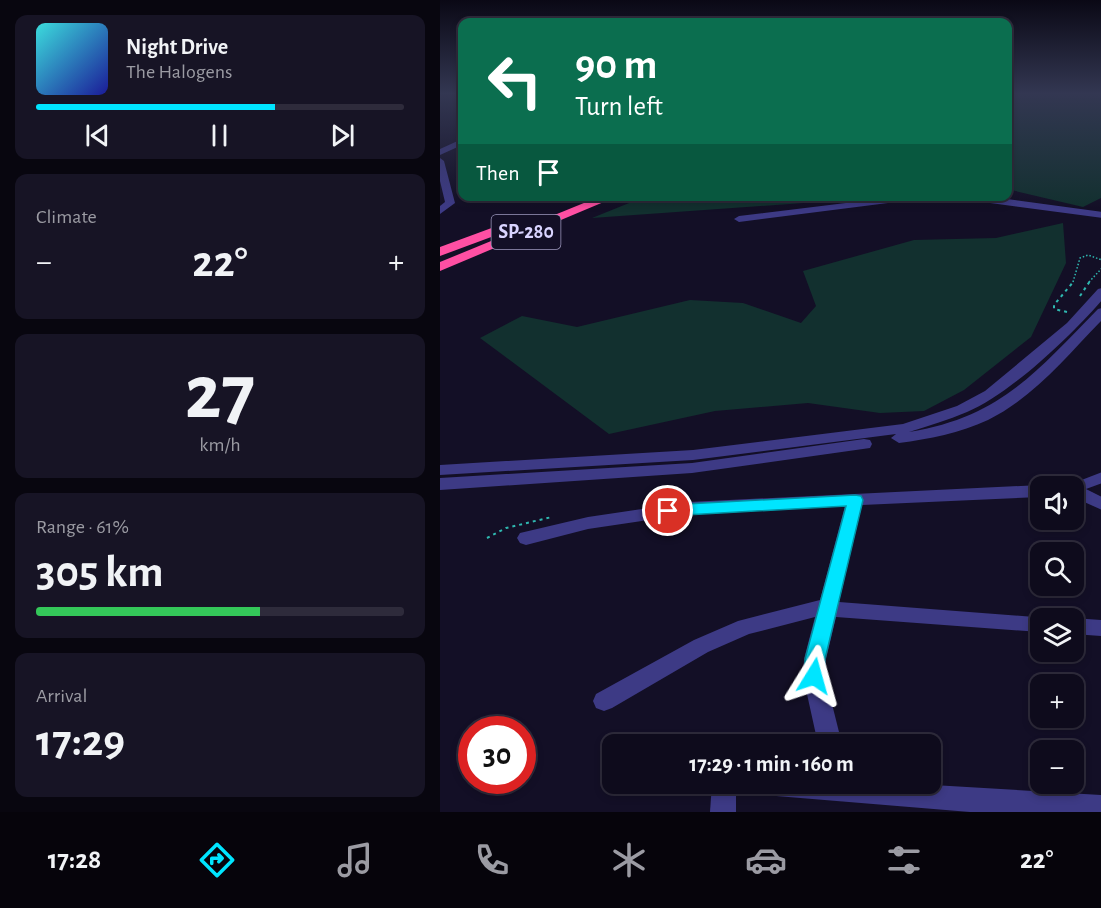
<!DOCTYPE html>
<meta charset="utf-8">
<style>
:root{--surface:#0e0b1c;--page:#171425;--text:#f1f3f6;--muted:#9b9ba3;--line:#2e2b3b;--accent:#00e5ff}
body{margin:0;font-family:"Alegreya Sans",sans-serif;background:var(--page);color:var(--text);height:100vh;display:flex;flex-direction:column;font-size:22px;white-space:nowrap}
*{box-sizing:border-box;margin:0}
p{font-size:20px;color:var(--muted)}
.icon{flex:none;width:33px;height:33px;fill:none;stroke:currentColor;stroke-width:2;stroke-linecap:round;stroke-linejoin:round}
.map{position:relative;flex:1;overflow:hidden}
.side{display:flex;flex-direction:column;gap:15px;padding:15px;background:#08060f;width:440px}
.side>*{flex:none}
.banner{position:absolute;left:18px;top:18px;width:554px;height:183px;border-radius:12px;box-shadow:0 3px 9px #0003,0 0 0 2px var(--line);background:#0b6e4f;color:#fff;overflow:hidden}
.buttons{position:absolute;left:590px;top:476px;display:grid;gap:12px}
.buttons a{display:grid;place-items:center;width:54px;height:54px;border-radius:12px;background:var(--surface);box-shadow:0 3px 9px #0003,0 0 0 2px var(--line);font-size:30px}
.speed{position:absolute;left:18px;top:716px;display:flex;gap:12px;font-size:30px;font-weight:700;text-align:center}
.speed>*{display:grid;place-content:center;width:78px;height:78px;border-radius:50%;background:var(--surface);box-shadow:0 3px 9px #0003,0 0 0 2px var(--line);line-height:1}
.speed .limit{border:9px solid #d22;background:#fff;color:#111}
.pin{position:absolute;display:grid;place-items:center;width:51px;height:51px;color:#fff;margin:-26px;border:3px solid #fff;border-radius:50%;box-shadow:0 2px 6px #0007}
.me{position:absolute;width:66px;margin:-33px;rotate:8deg;stroke-linejoin:round;filter:drop-shadow(0 0 4px #0008)}
.turn{display:flex;align-items:center;gap:21px;height:126px;padding:0 18px;font-size:27px}
.turn .icon{width:78px;height:78px;stroke-width:2.5}
.turn b{display:block;font-size:42px;line-height:51px}
.then{display:flex;align-items:center;height:57px;padding:0 18px;background:#0003;gap:12px;font-size:22px}
.big{font-size:45px;font-weight:600;line-height:1.1}
.side .card{flex:1;display:flex;flex-direction:column;justify-content:center;gap:9px;min-width:0;padding:0 21px;border-radius:12px;background:var(--page)}
.side .dial{align-items:center;gap:0}
.dial b{font-size:78px;line-height:1}
.song{display:flex;align-items:center;gap:18px}
.cover{width:72px;height:72px;border-radius:9px;background:linear-gradient(135deg,hsl(180 70% 55%),hsl(240 70% 35%))}
.played{height:6px;border-radius:3px;background:linear-gradient(90deg,var(--accent) 65%,var(--line) 65%)}
.keys{display:flex;justify-content:space-around;direction:ltr}
.heat{display:flex;justify-content:space-between;align-items:center;font-size:33px;direction:ltr}
.charge{height:9px;border-radius:4px;background:linear-gradient(90deg,#34c759 61%,var(--line) 0)}
.trip{position:absolute;left:162px;top:734px;width:339px;height:60px;border-radius:12px;background:var(--surface);box-shadow:0 3px 9px #0003,0 0 0 2px var(--line);font-weight:600;line-height:60px;text-align:center}
.menu{display:flex;height:96px;justify-content:space-around;align-items:center;background:#06040b;color:var(--muted)}
.menu .icon{width:42px;height:42px}
.menu .current{color:var(--accent)}
.menu b{font-size:27px;color:var(--text)}
main{display:flex;flex:1;min-height:0}
.map>svg:first-child{display:block}
.green{fill:#12302f}
.lines{fill:none;stroke-linecap:round;stroke-linejoin:round}
.path-far1{stroke:#2fb8b0;stroke-width:1.5;stroke-dasharray:1.5 2;stroke-linecap:butt}
.path{stroke:#2fb8b0;stroke-width:2;stroke-dasharray:3 4;stroke-linecap:butt}
.minor{fill:#3d3a85;fill-rule:evenodd}
.highway{fill:#ff4fa3;fill-rule:evenodd}
.route{fill:#00e5ff;stroke:#0095a6;stroke-width:1.5}
.labels{text-anchor:middle;dominant-baseline:central;stroke-width:6;stroke-linejoin:round;paint-order:stroke}
.shield{fill:#130f26;stroke:#9e99be;stroke-width:1.5}
.shield-label{font-size:20px;font-weight:bold;fill:#d9d4ff}
</style>
<main>
<section class="side">
<div class="card">
<div class="song"><i class="cover"></i><div><b>Night Drive</b><p>The Halogens</p></div></div>
<div class="played"></div>
<div class="keys"><svg class="icon" aria-label="previous" viewBox="0 0 24 24"><path d="M18 5L8 12l10 7zM5 5v14"/></svg><svg class="icon" aria-label="pause" viewBox="0 0 24 24"><path d="M8 5v14M16 5v14"/></svg><svg class="icon" aria-label="next" viewBox="0 0 24 24"><path d="M6 5l10 7-10 7zM19 5v14"/></svg></div>
</div>
<div class="card"><p>Climate</p>
<div class="heat"><a>−</a><b class="big">22°</b><a>+</a></div>
</div>
<div class="card dial"><b>27</b><p>km/h</p></div>
<div class="card"><p>Range · 61%</p><b class="big">305 km</b><div class="charge"></div></div>
<div class="card"><p>Arrival</p><b class="big">17:29</b></div>
</section>
<div class="map">
<svg width="662" height="812" viewBox="0 0 662 812">
<rect width="100%" height="100%" fill="#130f26"/>
<g class="green">
<path d="M567 94H661V198L643 207 567 189Z"/>
<path d="M204 197V196L447 197 152 218Z"/>
<path d="M623 223 626 263 591 337 524 390 484 411 440 413 368 403 275 411 169 434 40 338 82 316 137 327 250 300 303 303 361 323 376 306 363 271 474 240 556 238Z"/>
</g>
<g class="lines">
<g class="path-far1">
<path d="M633 282 640 258 648 255 662 260"/>
<path d="M649 282 662 268"/>
</g>
<g class="path">
<path d="M640 296 650 281"/>
<path d="M627 312 614 309V305L634 281"/>
<path d="M608 481 621 482"/>
<path d="M47 538 66 528 112 517"/>
</g>
<g class="minor">
<path d="M22 139V145L0 155V149Z"/>
<path d="M0 158 4 161 15 203 0 214V206L5 202 0 181Z"/>
<path d="M463 196H546L662 212V218L528 200 448 203 299 222 294 219 299 216Z"/>
<path d="M662 288V300C631 336 570 394 527 412 508 420 488 426 469 432 561 417 596 372 658 309L662 308V320C627 356 593 398 548 420 520 433 489 439 459 443L451 438 456 434 253 460 0 475V465L253 450 463 424 517 406 545 391 627 323 658 289Z"/>
<path d="M424 439 430 440 432 444 430 448 252 473 0 490V478L252 463Z"/>
<path d="M662 472V483L646 489 662 497V510L633 497V486H626Z"/>
<path d="M600 485 603 486H600V497L422 505 399 602 607 618H600V632L396 617 386 659 385 676 402 744H378L363 676 364 659 375 617 309 634 268 652 172 708 164 711 156 708 153 701 156 694 254 640 298 621 380 600 405 506 249 514 148 529 86 545 80 543 77 538 80 533 148 517 249 502Z"/>
<path d="M632 618H633L662 620V636L633 634Z"/>
<path d="M272 783H296V812H270Z"/>
<path d="M312 783H459L662 795V812H530L324 795 315 791Z"/>
</g>
<g class="highway">
<path d="M161 196H178L0 271V262Z"/>
<path d="M57 226 63 230 62 233 0 256V247Z"/>
</g>
</g>
<linearGradient id="sky" x2="0" y2="1"><stop stop-color="#0a0815"/><stop offset="0.45" stop-color="#333752"/><stop offset="1" stop-color="#333752" stop-opacity="0"/></linearGradient>
<rect width="662" height="208" fill="url(#sky)"/>
<path class="route" d="M415 495 421 496 423 500 385 659 384 676 381 682 374 684 367 682 364 676 365 659 406 506 228 516 222 515 220 511 222 507 228 505Z"/>
<g class="labels">
<rect class="shield" x="51.5" y="215" width="69" height="34" rx="4.5"/>
<g class="shield-label">
<text x="86" y="232">SP-280</text>
</g>
</g>
</svg>
<div class="buttons">
<a><svg class="icon" aria-label="sound" viewBox="0 0 24 24"><path d="M4 9h4l5-4v14l-5-4H4zM17 9q2 3 0 6"/></svg></a>
<a><svg class="icon" aria-label="search" viewBox="0 0 24 24"><circle cx="10" cy="10" r="6"/><path d="M15 15l6 6"/></svg></a>
<a><svg class="icon" aria-label="layers" viewBox="0 0 24 24"><path d="M12 4l9 5-9 5-9-5zM3 14l9 5 9-5"/></svg></a>
<a>+</a>
<a>−</a>
</div>
<div class="speed"><div class="limit">30</div></div>
<div class="pin" style="left:228px;top:511px;background:#d93025"><svg class="icon" aria-label="arrive" viewBox="0 0 24 24"><path d="M6 21V4h12l-3 4 3 4H6"/></svg></div>
<svg class="me" style="left:374px;top:676px" viewBox="-20 -20 40 40"><path d="M0-17L14 15 0 8-14 15z" fill="#00e5ff" stroke="#fff" stroke-width="4"/></svg>
<div class="trip">17:29 · 1 min · 160 m</div>
<div class="banner">
<div class="turn"><svg class="icon" aria-label="left" viewBox="0 0 24 24"><path d="M17 20v-9H6M10 6l-5 5 5 5"/></svg><div><b>90 m</b>Turn left</div></div>
<div class="then">Then<svg class="icon" aria-label="arrive" viewBox="0 0 24 24"><path d="M6 21V4h12l-3 4 3 4H6"/></svg></div>
</div>
</div>
</main>
<nav class="menu">
<b>17:28</b>
<svg class="icon current" aria-label="directions" viewBox="0 0 24 24"><path d="M12 3l9 9-9 9-9-9zM9 14v-3h6M13 9l2 2-2 2"/></svg>
<svg class="icon" aria-label="music" viewBox="0 0 24 24"><path d="M9 18V5l10-2v13"/><circle cx="6" cy="18" r="3"/><circle cx="16" cy="16" r="3"/></svg>
<svg class="icon" aria-label="phone" viewBox="0 0 24 24"><path d="M5 4h4l2 5-3 2q2 4 5 5l2-3 5 2v4C11 20 4 13 5 4z"/></svg>
<svg class="icon" aria-label="climate" viewBox="0 0 24 24"><path d="M12 3v18M4 7l16 10M4 17L20 7"/></svg>
<svg class="icon" aria-label="car" viewBox="0 0 24 24"><path d="M5 17H2v-5l4-1 3-4h7l3 4 3 1v5h-3M9 17h6M6 11h13"/><circle cx="7" cy="17" r="2"/><circle cx="17" cy="17" r="2"/></svg>
<svg class="icon" aria-label="filters" viewBox="0 0 24 24"><path d="M4 7h16M4 17h16"/><circle cx="9" cy="7" r="2"/><circle cx="15" cy="17" r="2"/></svg>
<b>22°</b>
</nav>
